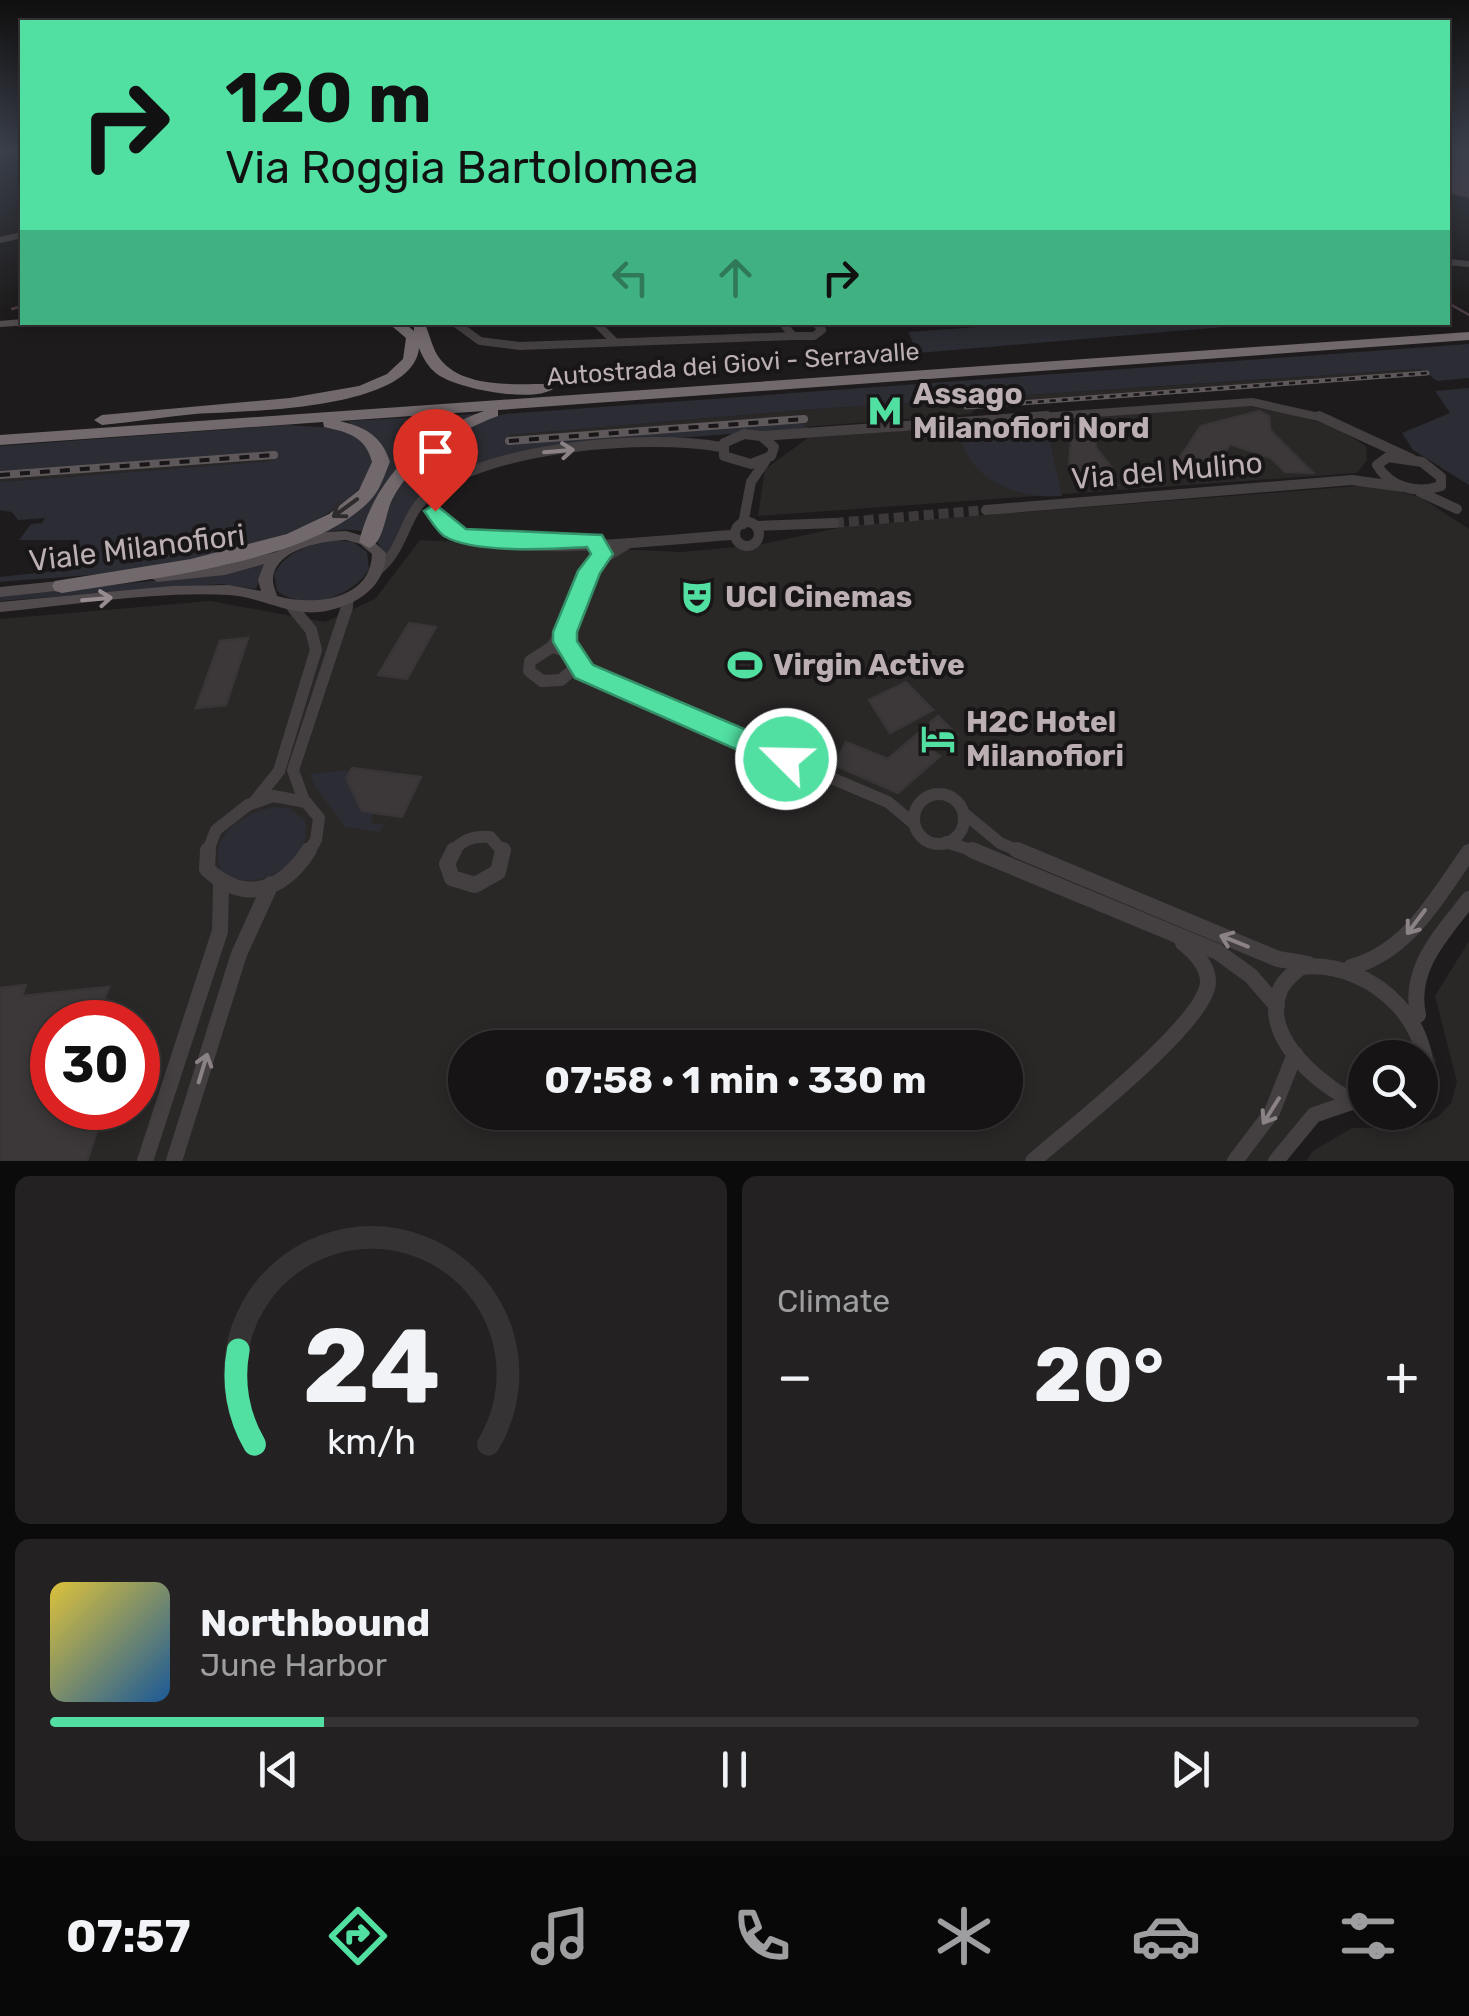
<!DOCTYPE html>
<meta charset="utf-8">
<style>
:root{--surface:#161414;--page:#232122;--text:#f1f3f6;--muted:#9e9ea0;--line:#353334;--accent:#51dfa2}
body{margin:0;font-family:Rubik,sans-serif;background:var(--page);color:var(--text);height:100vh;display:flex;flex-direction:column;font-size:38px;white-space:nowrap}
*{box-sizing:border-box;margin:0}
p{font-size:32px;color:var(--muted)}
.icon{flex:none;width:55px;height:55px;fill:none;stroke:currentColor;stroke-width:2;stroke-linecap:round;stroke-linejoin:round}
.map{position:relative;height:1161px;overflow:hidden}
.side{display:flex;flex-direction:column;gap:15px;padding:15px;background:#0c0b0b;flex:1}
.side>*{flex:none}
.hud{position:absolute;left:20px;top:20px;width:1430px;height:305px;border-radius:0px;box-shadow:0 5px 15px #0003,0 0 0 2px var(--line);background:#51dfa2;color:#111;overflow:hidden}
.fabs{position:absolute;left:1348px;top:1040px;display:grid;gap:20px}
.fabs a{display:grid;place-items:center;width:90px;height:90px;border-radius:50%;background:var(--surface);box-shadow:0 5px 15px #0003,0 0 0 2px var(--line);font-size:50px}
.speed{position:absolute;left:30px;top:1000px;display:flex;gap:20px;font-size:50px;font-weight:700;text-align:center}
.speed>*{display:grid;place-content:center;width:130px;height:130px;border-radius:50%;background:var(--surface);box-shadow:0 5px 15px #0003,0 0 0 2px var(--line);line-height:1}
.speed .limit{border:15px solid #d22;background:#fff;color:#111}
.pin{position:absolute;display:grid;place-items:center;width:85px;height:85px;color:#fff;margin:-102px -42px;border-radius:50% 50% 50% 0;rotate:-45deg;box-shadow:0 0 10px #0007}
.pin .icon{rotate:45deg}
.me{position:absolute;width:110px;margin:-55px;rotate:293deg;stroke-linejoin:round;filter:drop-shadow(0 0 8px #0008)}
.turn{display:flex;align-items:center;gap:35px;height:210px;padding:0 40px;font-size:45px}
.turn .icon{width:130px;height:130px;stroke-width:2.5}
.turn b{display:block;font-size:70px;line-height:85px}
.lanes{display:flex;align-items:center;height:95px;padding:0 40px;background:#0003;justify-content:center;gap:50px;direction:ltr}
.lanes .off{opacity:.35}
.big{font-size:75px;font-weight:700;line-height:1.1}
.side .tile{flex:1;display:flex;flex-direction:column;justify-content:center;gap:15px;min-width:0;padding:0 35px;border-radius:15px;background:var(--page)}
.side .dial{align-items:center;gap:0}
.dial svg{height:260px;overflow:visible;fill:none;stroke:var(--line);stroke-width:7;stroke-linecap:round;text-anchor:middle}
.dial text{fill:var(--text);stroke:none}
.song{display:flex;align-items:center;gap:30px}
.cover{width:120px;height:120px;border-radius:15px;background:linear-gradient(135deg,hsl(50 70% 55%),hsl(210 70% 35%))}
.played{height:10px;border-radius:5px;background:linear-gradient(90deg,var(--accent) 20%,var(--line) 20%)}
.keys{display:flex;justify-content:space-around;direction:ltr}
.heat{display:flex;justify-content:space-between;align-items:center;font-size:55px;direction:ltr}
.side .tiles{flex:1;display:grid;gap:15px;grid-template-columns:1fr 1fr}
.tile:last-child{grid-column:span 2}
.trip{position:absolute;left:448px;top:1030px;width:575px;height:100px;border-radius:50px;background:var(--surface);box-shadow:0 5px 15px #0003,0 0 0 2px var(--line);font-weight:700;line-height:100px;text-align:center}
.tab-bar{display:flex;height:160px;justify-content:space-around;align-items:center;background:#090808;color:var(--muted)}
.tab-bar .icon{width:70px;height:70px}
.tab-bar .active{color:var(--accent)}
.tab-bar b{font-size:45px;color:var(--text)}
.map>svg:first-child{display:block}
.built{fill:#2a2727;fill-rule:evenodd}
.green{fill:#2c2c34}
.water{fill:#4b3b45}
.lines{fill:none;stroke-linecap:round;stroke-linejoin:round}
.stream{stroke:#4b3b45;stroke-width:2.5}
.building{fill:#3c383a;stroke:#393536;stroke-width:2.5}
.street-tunnel{stroke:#3d393a;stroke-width:10;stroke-dasharray:10 5;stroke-linecap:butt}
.street-far4{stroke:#443f40;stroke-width:6}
.street-far3{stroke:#443f40;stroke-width:8}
.street-far2{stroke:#443f40;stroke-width:10}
.street-far1{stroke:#443f40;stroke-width:12}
.street{stroke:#443f40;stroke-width:16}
.secondary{fill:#514b4d;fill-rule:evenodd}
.highway{fill:#72696c;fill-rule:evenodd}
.rail-far1-casing{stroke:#5e585a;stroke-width:5}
.rail-casing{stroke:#5e585a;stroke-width:8}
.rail-far1{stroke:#181616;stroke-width:2.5;stroke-dasharray:6;stroke-linecap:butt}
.rail{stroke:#181616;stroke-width:4;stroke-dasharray:10;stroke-linecap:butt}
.oneway{stroke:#8b8286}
.oneway2{stroke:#2e2b2c}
.oneway3{stroke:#968c90}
.route{fill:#51dfa2;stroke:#359169;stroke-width:2.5}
.labels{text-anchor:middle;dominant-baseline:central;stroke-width:8;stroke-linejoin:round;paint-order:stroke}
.far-street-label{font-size:25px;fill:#bbafb4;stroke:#181616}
.poi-label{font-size:30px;font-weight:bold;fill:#bbafb4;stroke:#181616;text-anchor:start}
.street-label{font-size:30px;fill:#bbafb4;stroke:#181616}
</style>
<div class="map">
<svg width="1469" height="1161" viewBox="0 0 1469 1161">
<rect width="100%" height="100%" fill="#1d1b1b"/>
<g class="built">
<path d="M1422 369 1430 375 977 409 970 414 804 427 797 423 509 443 510 435 801 410Z"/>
<path d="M1245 406 1284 411 1335 427 1366 446 1367 460 1357 473 758 516 765 469 808 438Z"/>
<path d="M275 452 271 461 0 482V471Z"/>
<path d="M1371 485 1420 497 1469 529V899L1412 999 1436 1061 1429 1095 1420 1058H1365V1107L1331 1106 1276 1161H0V619L210 601 325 622 375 599 420 540 681 552 758 545 847 526ZM52 1022H138V1108H52ZM465 1048H1005V1112H465Z"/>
<path d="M1469 941V1161H1306L1313 1151 1352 1128 1414 1127 1438 1117 1451 1103 1457 1082 1435 996Z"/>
</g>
<g class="green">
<path d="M1052 322H1271V323L918 353 908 332Z"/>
<path d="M1469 344V378L1437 381 1421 369 802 410 510 435V443L798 422 809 428 545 448 479 463 439 483 387 561 376 539C396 477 438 428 504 414Z"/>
<path d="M1469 388V485L1413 450 1402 433 1450 413 1435 391Z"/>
<path d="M475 414 430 439 365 532C317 520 271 560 223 563L319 529 385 469 348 421Z"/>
<path d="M288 425 346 429 373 449 374 473C289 573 121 571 0 582V577L63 570 80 540H19L31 524 42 523 45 518 18 520 12 512 0 510V482L271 461 274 453 0 471V446Z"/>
<path d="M1047 428 1062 496C1019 500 967 480 960 433Z"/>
<path d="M336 540 353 542 367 552 369 569C352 598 304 612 277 591L274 574C287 550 311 544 336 540Z"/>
<path d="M267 562 256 589 221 584 0 601V596L202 576Z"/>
<path d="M347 770 362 811 373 813 371 823 384 824 380 832 345 827C336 812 313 788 310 774Z"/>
<path d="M276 807 289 808 305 820C316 863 256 895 222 873 204 837 245 811 276 807Z"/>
</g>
<path class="water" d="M1448 150H1469V198L1448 193Z"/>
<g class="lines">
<g class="stream">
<path d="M1448 303 1469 315"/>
<path d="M12 309 22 306"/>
</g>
</g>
<g class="building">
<path d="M1259 411 1269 416 1270 430 1313 473 1285 472 1271 458 1230 444 1207 481H1200L1180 457 1201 426Z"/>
<path d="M1072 425 1094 428 1096 448 1112 468 1105 469 1118 485 1095 488 1080 470 1069 469Z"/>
<path d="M409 623 436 627 407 679 378 675Z"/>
<path d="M248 638 226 705 196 708 220 641Z"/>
<path d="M906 682 933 710 890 733 869 700Z"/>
<path d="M938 716 957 735 930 749 940 756 898 793 834 765 846 742 888 759Z"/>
<path d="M352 768 421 777 402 817 362 811 346 778Z"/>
<path d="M26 985 22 996 109 987 96 1022H52V1108H105L87 1161H0V988Z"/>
</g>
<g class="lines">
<path class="street-tunnel" d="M834 523 986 510"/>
<g class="street-far4">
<path d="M0 240 22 235"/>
<path d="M1448 262 1469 264"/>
</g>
<g class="street-far3">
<path d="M454 322 480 341 520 346 793 336"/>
<path d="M595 322 615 342"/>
<path d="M785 326 793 336H814L822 330 815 322"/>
<path d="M1011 419 1252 402 1328 419"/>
</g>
<g class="street-far2">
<path d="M1319 416 1412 459"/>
<path d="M744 434 761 436 774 447 771 456 751 464 724 456V443Z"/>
<path d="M761 436 1047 416"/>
<path d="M1388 457 1422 462 1441 477V486C1416 494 1391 488 1377 465Z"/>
<path d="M450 484 435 504C436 514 439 525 448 530 502 561 666 539 731 535"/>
<path d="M1420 492 1457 509"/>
<path d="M986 510 1352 480 1403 487"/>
<circle cx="747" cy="534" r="12"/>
<path d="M743 524 751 482 766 460"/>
<path d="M757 526 834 523"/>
<path d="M378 570C404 550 404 514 429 494 490 446 647 434 721 447"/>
<path d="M346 610 350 597"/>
<path d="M576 610 597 563 629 543"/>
</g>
<g class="street-far1">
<path d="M552 647 577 607"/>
<path d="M552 647 573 653 576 667 561 680 542 681 529 671 530 661Z"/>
<path d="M577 662 597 679 888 802 913 823"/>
<circle cx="939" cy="819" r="25"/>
<path d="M255 801 279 771 316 650 311 630 293 608"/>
<path d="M304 801 293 770 347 607"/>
<path d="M965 814 1000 843 1023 853"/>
<path d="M946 842 980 853"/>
<path d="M207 853 216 830 248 805 273 796 306 802 319 818 316 840 308 853"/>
<path d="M452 853C462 839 474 836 490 837L504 853"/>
</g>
<g class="street">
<path d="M208 850 207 869C244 904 282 892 309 850"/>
<path d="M454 850 447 864 452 878 475 885 498 872 503 850"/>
<path d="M972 850 1218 952 1251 976 1277 1006"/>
<path d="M1017 850 1278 959 1308 964"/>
<path d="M1351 967C1409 951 1436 898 1469 852"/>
<path d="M1418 1015C1408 968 1442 934 1469 899"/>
<path d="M1365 1107C1327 1091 1259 1040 1280 990 1284 980 1294 973 1301 967 1374 959 1447 1031 1420 1104"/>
<path d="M145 1161 220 931 221 885"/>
<path d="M174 1161 239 954 271 884"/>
<path d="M1033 1161C1070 1129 1196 1030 1207 988 1212 970 1196 953 1183 943"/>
<path d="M1235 1161 1272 1112 1295 1054"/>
<path d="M1276 1161 1314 1115 1352 1102"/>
</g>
<g class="secondary">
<path d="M22 319V322H36L31 325 0 327V321Z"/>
<path d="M346 531 370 538 386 553C386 587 356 605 326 611 292 618 262 597 229 595 153 591 75 605 0 612V602L172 586 229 585 261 591 258 580 264 564 225 575 157 582 150 577 157 572 225 565 276 552 298 538 325 532ZM346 540 360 544 372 554C371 601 312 606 277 596 276 591 273 586 273 580 274 549 322 541 346 540Z"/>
<path d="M69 580 77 585 74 589 0 597V587Z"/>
</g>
<g class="highway">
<path d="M387 322H403L414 331V322H424C430 334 432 349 440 359 463 388 512 384 545 384L553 389C533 403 457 389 437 374 428 367 423 358 419 348 413 411 243 411 195 414 164 417 133 422 102 425L94 420 102 415 290 398 359 386 387 374 403 359 406 338Z"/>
<path d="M1469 332V340L498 410V416C455 432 414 458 392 500 385 514 384 543 369 548L359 542C375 477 422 433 484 411L340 421C365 427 382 436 390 462 385 473 381 488 373 497 317 563 145 579 62 593L55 591 52 586 55 581 191 559 287 534 329 514 359 490 372 462C366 437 348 432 324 427L323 422 0 445V435Z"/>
</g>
<g class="rail-far1-casing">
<path id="rail-far1" d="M966 407 1427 373"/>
</g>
<g class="rail-casing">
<g id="rail">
<path d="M509 441 804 419"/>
<path d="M0 475 274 455"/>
</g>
</g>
<use href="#rail-far1" class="rail-far1"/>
<use href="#rail" class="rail"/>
</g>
<defs><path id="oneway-shaft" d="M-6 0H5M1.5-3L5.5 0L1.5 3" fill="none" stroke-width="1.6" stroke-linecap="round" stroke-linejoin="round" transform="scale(2.5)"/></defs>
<g class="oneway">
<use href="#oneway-shaft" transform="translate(559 451) rotate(-5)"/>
<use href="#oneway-shaft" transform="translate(1416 922) rotate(127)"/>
<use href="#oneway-shaft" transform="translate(1234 941) rotate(-158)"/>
<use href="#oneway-shaft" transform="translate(203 1068) rotate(-73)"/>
<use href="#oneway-shaft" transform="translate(1271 1111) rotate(122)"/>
</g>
<use class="oneway2" href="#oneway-shaft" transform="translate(345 508) rotate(144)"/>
<use class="oneway3" href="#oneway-shaft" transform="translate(97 599) rotate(-5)"/>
<linearGradient id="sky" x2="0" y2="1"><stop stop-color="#100f0f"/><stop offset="0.48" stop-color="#3a3f4a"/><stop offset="1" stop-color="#3a3f4a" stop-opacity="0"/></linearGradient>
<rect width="1469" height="312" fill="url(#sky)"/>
<path class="route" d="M435 504 466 529 602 535 613 554 600 573 577 632V641L593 665 796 751 800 759 796 767H776L575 678 553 642V632L578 571 591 554 587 547C552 549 474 554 444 536 436 530 430 519 424 511Z"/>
<defs>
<g id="metro-bare" transform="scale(2.7)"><path d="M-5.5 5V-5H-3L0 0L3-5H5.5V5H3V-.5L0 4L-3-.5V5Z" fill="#51dfa2" stroke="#181616" stroke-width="2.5" paint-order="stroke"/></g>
<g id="theatre-bare" transform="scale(2.7)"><path d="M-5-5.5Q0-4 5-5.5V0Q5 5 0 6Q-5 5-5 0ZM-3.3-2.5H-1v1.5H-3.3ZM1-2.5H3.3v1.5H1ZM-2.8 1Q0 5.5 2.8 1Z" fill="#51dfa2" stroke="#181616" stroke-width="2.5" paint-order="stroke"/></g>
<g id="stadium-bare" transform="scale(2.7)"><path d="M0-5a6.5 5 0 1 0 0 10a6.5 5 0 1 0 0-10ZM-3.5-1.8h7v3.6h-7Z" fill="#51dfa2" stroke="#181616" stroke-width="2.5" paint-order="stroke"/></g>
<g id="hotel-bare" transform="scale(2.7)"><path d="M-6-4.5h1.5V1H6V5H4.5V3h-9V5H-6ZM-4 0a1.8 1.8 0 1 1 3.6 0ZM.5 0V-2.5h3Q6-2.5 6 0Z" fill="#51dfa2" stroke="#181616" stroke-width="2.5" paint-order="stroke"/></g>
</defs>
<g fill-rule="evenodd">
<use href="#metro-bare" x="885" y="411"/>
<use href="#theatre-bare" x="697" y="597"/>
<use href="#stadium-bare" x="745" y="665"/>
<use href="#hotel-bare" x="938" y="739"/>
</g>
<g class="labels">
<g class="far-street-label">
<text transform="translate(733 364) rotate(-4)">Autostrada dei Giovi - Serravalle</text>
</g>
<g class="poi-label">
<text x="913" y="394">Assago<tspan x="913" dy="34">Milanofiori Nord</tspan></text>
<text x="725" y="597">UCI Cinemas</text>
<text x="773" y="665">Virgin Active</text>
<text x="966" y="722">H2C Hotel<tspan x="966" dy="34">Milanofiori</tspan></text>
</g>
<g class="street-label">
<text transform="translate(1167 471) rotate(-5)">Via del Mulino</text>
<text transform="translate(137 548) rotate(-7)">Viale Milanofiori</text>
</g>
</g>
</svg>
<div class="fabs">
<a><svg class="icon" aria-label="search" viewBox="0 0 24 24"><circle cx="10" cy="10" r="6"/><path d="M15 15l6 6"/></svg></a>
</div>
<div class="speed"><div class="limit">30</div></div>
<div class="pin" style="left:435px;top:511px;background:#d93025"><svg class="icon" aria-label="arrive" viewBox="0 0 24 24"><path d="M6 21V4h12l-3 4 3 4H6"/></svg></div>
<svg class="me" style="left:786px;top:759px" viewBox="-20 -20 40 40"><circle r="17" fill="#51dfa2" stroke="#fff" stroke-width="3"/><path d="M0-11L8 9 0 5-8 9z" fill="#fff"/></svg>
<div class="trip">07:58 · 1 min · 330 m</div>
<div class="hud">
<div class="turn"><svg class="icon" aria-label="right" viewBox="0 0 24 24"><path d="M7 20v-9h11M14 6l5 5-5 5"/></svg><div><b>120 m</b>Via Roggia Bartolomea</div></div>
<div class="lanes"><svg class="icon off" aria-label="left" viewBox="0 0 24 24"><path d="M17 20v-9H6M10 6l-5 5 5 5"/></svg><svg class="icon off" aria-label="ahead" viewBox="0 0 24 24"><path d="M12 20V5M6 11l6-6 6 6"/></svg><svg class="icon" aria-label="right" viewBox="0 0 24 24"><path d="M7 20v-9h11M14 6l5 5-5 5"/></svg></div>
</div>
</div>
<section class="side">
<div class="tiles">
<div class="tile dial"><svg viewBox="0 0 100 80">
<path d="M14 69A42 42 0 1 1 86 69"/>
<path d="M14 69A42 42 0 0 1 9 40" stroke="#51dfa2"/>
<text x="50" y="56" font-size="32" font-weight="700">24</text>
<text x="50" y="72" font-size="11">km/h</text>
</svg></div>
<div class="tile"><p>Climate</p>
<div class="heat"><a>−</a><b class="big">20°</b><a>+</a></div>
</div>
<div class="tile">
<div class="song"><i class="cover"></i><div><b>Northbound</b><p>June Harbor</p></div></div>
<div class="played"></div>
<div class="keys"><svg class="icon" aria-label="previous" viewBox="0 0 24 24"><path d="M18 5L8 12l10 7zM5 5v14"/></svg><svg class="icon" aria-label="pause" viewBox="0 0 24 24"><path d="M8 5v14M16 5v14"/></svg><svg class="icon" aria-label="next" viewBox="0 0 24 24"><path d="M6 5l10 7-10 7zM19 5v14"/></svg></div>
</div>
</div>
</section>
<nav class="tab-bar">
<b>07:57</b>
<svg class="icon active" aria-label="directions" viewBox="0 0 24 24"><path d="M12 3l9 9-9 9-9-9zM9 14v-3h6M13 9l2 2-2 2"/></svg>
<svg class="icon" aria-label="music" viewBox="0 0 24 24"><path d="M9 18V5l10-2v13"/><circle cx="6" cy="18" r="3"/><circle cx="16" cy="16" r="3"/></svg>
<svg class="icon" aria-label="phone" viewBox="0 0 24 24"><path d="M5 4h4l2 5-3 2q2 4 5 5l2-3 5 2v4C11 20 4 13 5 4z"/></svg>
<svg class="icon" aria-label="climate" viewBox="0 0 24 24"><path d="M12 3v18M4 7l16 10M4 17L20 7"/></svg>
<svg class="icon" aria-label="car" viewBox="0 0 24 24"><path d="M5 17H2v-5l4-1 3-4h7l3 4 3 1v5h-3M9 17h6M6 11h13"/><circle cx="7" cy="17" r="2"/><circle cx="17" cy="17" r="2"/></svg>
<svg class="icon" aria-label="filters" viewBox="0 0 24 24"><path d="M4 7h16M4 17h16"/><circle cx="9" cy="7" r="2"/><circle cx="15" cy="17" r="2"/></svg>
</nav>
